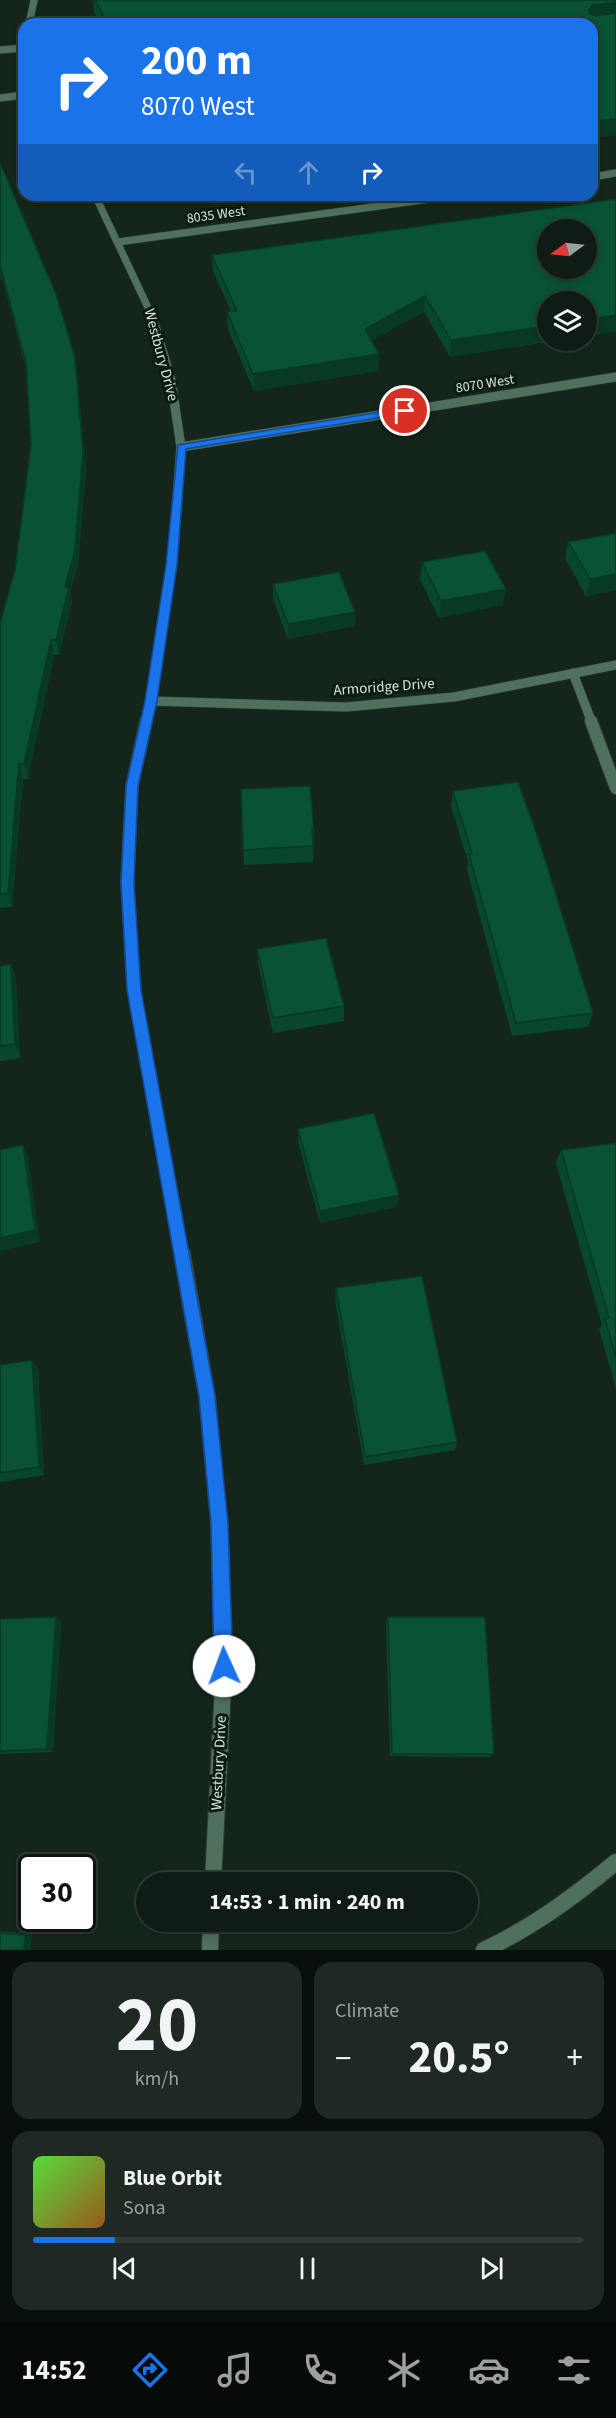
<!DOCTYPE html>
<meta charset="utf-8">
<style>
:root{--surface:#0f1c15;--page:#1d2922;--text:#f1f3f6;--muted:#9ba1a0;--line:#2f3a34;--accent:#1a73e8}
body{margin:0;font-family:"Source Sans 3",sans-serif;background:var(--page);color:var(--text);height:100vh;display:flex;flex-direction:column;font-size:22px;white-space:nowrap}
*{box-sizing:border-box;margin:0}
p{font-size:20px;color:var(--muted)}
.icon{flex:none;width:33px;height:33px;fill:none;stroke:currentColor;stroke-width:2;stroke-linecap:round;stroke-linejoin:round}
.map{position:relative;height:1950px;overflow:hidden}
.drawer{display:flex;flex-direction:column;gap:12px;padding:12px;background:#080f0c;flex:1}
.drawer>*{flex:none}
.banner{position:absolute;left:18px;top:18px;width:580px;height:183px;border-radius:18px;box-shadow:0 3px 9px #0003,0 0 0 2px var(--line);background:#1a73e8;color:#fff;overflow:hidden}
.needle{width:39px;rotate:255deg}
.tools{position:absolute;left:537px;top:219px;display:grid;gap:12px}
.tools a{display:grid;place-items:center;width:60px;height:60px;border-radius:50%;background:var(--surface);box-shadow:0 3px 9px #0003,0 0 0 2px var(--line);font-size:30px}
.speed{position:absolute;left:18px;top:1854px;display:flex;gap:12px;font-size:30px;font-weight:700;text-align:center}
.speed>*{display:grid;place-content:center;width:78px;height:78px;border-radius:50%;background:var(--surface);box-shadow:0 3px 9px #0003,0 0 0 2px var(--line);line-height:1}
.speed .limit{border:3px solid #111;border-radius:9px;background:#fff;color:#111}
.pin{position:absolute;display:grid;place-items:center;width:51px;height:51px;color:#fff;margin:-26px;border:3px solid #fff;border-radius:50%;box-shadow:0 2px 6px #0007}
.me{position:absolute;width:66px;margin:-33px;rotate:358deg;stroke-linejoin:round;filter:drop-shadow(0 0 4px #0008)}
.turn{display:flex;align-items:center;gap:21px;height:126px;padding:0 24px;font-size:27px}
.turn .icon{width:78px;height:78px;stroke-width:2.5}
.turn b{display:block;font-size:42px;line-height:51px}
.lanes{display:flex;align-items:center;height:57px;padding:0 24px;background:#0003;justify-content:center;gap:30px;direction:ltr}
.lanes .off{opacity:.35}
.big{font-size:45px;font-weight:700;line-height:1.1}
.drawer .widget{flex:1;display:flex;flex-direction:column;justify-content:center;gap:9px;min-width:0;padding:0 21px;border-radius:18px;background:var(--page)}
.drawer .dial{align-items:center;gap:0}
.dial b{font-size:78px;line-height:1}
.song{display:flex;align-items:center;gap:18px}
.cover{width:72px;height:72px;border-radius:9px;background:linear-gradient(135deg,hsl(110 70% 55%),hsl(30 70% 35%))}
.played{height:6px;border-radius:3px;background:linear-gradient(90deg,var(--accent) 15%,var(--line) 15%)}
.keys{display:flex;justify-content:space-around;direction:ltr}
.heat{display:flex;justify-content:space-between;align-items:center;font-size:33px;direction:ltr}
.drawer .tiles{flex:1;display:grid;gap:12px;grid-template-columns:1fr 1fr}
.widget:last-child{grid-column:span 2}
.trip{position:absolute;left:136px;top:1872px;width:342px;height:60px;border-radius:30px;background:var(--surface);box-shadow:0 3px 9px #0003,0 0 0 2px var(--line);font-weight:700;line-height:60px;text-align:center}
.tabs{display:flex;height:96px;justify-content:space-around;align-items:center;background:#060b08;color:var(--muted)}
.tabs .icon{width:42px;height:42px}
.tabs .selected{color:var(--accent)}
.tabs b{font-size:27px;color:var(--text)}
.map>svg:first-child{display:block}
.lines{fill:none;stroke-linecap:round;stroke-linejoin:round}
.service-casing{stroke:#2f4037;stroke-width:8}
.minor-far3-casing{stroke:#2f4037;stroke-width:8}
.minor-far2-casing{stroke:#2f4037;stroke-width:10}
.minor-far1-casing{stroke:#2f4037;stroke-width:14}
.minor-casing{stroke:#2f4037;stroke-width:18}
.tertiary-casing{stroke:#2f4037;stroke-width:8}
.service{stroke:#50705e;stroke-width:7}
.minor-far3{stroke:#50705e;stroke-width:7}
.minor-far2{stroke:#50705e;stroke-width:9}
.minor-far1{stroke:#50705e;stroke-width:12}
.minor{stroke:#50705e;stroke-width:16}
.tertiary{stroke:#50705e;stroke-width:7}
.wall{fill:#09472d}
.shaded-wall{fill:#073924}
.building{fill:#0a5234;stroke:#073924;stroke-width:1.5;fill-rule:evenodd}
.route{fill:#1a73e8;stroke:#114b97;stroke-width:1.5}
.labels{text-anchor:middle;dominant-baseline:central;stroke-width:6;stroke-linejoin:round;paint-order:stroke}
.far-street-label{font-size:14px;fill:#d6e1da;stroke:#0b1c13}
.street-label{font-size:15px;fill:#d6e1da;stroke:#0b1c13}
</style>
<div class="map">
<svg width="616" height="1950" viewBox="0 0 616 1950">
<rect width="100%" height="100%" fill="#14261c"/>
<g class="lines">
<g class="service-casing">
<path id="service" d="M0 50 24 48"/>
</g>
<g class="minor-far3-casing">
<g id="minor-far3">
<path d="M29 24 34 0"/>
<path d="M592 177 616 173"/>
<path d="M95 195 151 314"/>
<path d="M118 242 459 195"/>
</g>
</g>
<g class="minor-far2-casing">
<g id="minor-far2">
<path d="M181 447 616 377"/>
<path d="M573 673 592 723"/>
<path d="M151 701 346 707 454 697 616 665"/>
<path d="M146 723 172 565 181 447 171 380 151 313"/>
</g>
</g>
<g class="minor-far1-casing">
<g id="minor-far1">
<path d="M146 721 132 786 127 883 134 990 182 1256"/>
<path d="M591 721 616 788"/>
</g>
</g>
<g class="minor-casing">
<g id="minor">
<path d="M182 1254 207 1396 219 1523 224 1666 213 1882"/>
<path d="M210 1950 211 1922"/>
<path d="M484 1950C533 1927 575 1896 616 1862"/>
</g>
</g>
<g class="tertiary-casing">
<path id="tertiary" d="M0 98 24 95"/>
</g>
<use href="#service" class="service"/>
<use href="#minor-far3" class="minor-far3"/>
<use href="#minor-far2" class="minor-far2"/>
<use href="#minor-far1" class="minor-far1"/>
<use href="#minor" class="minor"/>
<use href="#tertiary" class="tertiary"/>
</g>
<g class="wall">
<path d="M93 0H616V135L592 138V24H94V23L100 22 94 11Z"/>
<path d="M0 162 77 372 86 469 78 565 70 593 72 603 59 655H54L28 779H23L12 907 0 908V623L15 570 31 444 26 369 3 280H0Z"/>
<path d="M616 199V331L450 357 424 312 371 341 379 354 378 371 254 391 228 329 227 312H231L213 271 212 255Z"/>
<path d="M616 533V590L586 596 565 558 568 542Z"/>
<path d="M422 562 503 605 439 618 420 579Z"/>
<path d="M273 584 355 612V626L288 639 273 599Z"/>
<path d="M241 789 314 828 313 862 244 865Z"/>
<path d="M453 791 593 1013 588 1027 512 1036 467 869 468 862 451 806Z"/>
<path d="M257 949 344 1006V1021L273 1033 258 964Z"/>
<path d="M11 964 16 979 20 1058 0 1061V966Z"/>
<path d="M298 1129 397 1207 320 1223 298 1142Z"/>
<path d="M616 1143V1389L599 1329 602 1325 556 1163 561 1150Z"/>
<path d="M336 1288 457 1442 455 1450 364 1465 335 1300Z"/>
<path d="M32 1360 38 1370 44 1475 0 1482V1365Z"/>
<path d="M56 1617 61 1622 53 1752 0 1754V1619Z"/>
<path d="M388 1617 494 1754 490 1757 390 1756 386 1623Z"/>
<path d="M0 1931 32 1934 30 1950H0Z"/>
</g>
<g class="shaded-wall">
<path d="M616 2V13L591 21 589 10 593 5Z"/>
<path d="M616 119V135L592 138V122Z"/>
<path d="M0 266 3 280H0Z"/>
<path d="M425 296 424 312 364 345 365 329Z"/>
<path d="M616 315V331L586 335V320Z"/>
<path d="M548 326V340H553L450 357 451 340Z"/>
<path d="M379 354 378 371 254 391 253 374Z"/>
<path d="M75 357 77 372 86 469 78 565 70 593 72 603 59 655 56 640 65 587Z"/>
<path d="M616 574V590L586 596 590 579Z"/>
<path d="M506 589 503 605 439 618 441 601Z"/>
<path d="M355 612V626L288 639V624Z"/>
<path d="M51 640 54 655 28 779 24 764Z"/>
<path d="M19 764 23 779 12 907 8 893Z"/>
<path d="M11 964 16 979 20 1058 15 1044Z"/>
<path d="M23 1145 28 1157 40 1242 0 1251V1238Z"/>
<path d="M399 1195 397 1207 320 1223V1211Z"/>
<path d="M32 1360 38 1370 44 1475 39 1467Z"/>
<path d="M56 1617 61 1622 53 1752 47 1749Z"/>
<path d="M32 1934 30 1950H23L26 1935Z"/>
</g>
<g class="building">
<path d="M95 0H616V2L593 5 589 10 590 14 595 16 616 13V119L592 122V24H95L94 23 106 21Z"/>
<path d="M0 162 56 294 75 357 83 453 75 550 65 587H69L56 640H51L24 764H19L8 893 0 894V623L15 570 31 444 26 363 0 265Z"/>
<path d="M616 199V315L586 320V302H548V326L451 340 425 296 365 329 379 354 253 374 227 312 237 311 212 255ZM548 230H586V268H548Z"/>
<path d="M616 533V574L590 579 568 542Z"/>
<path d="M485 551 506 589 441 601 422 562Z"/>
<path d="M339 572 355 612 288 624 273 584Z"/>
<path d="M518 782 539 840 593 1013 516 1023 469 854H472L453 791Z"/>
<path d="M310 786 314 828 312 829 313 846 243 850 241 789Z"/>
<path d="M326 938 344 1006 273 1018 257 949Z"/>
<path d="M11 964 15 1044 0 1046V966Z"/>
<path d="M374 1113 399 1195 320 1211 298 1129Z"/>
<path d="M616 1143V1358L605 1319 609 1318 561 1150Z"/>
<path d="M23 1145 35 1230 0 1238V1150Z"/>
<path d="M422 1276 457 1442 365 1457 336 1288Z"/>
<path d="M32 1360 39 1467 0 1473V1365Z"/>
<path d="M56 1617 47 1749 0 1751V1619Z"/>
<path d="M388 1617H485L494 1754H392Z"/>
<path d="M0 1933 26 1935 23 1950H0Z"/>
</g>
<path class="route" d="M405 408 410 411 409 413 186 449 177 565 157 701 138 786 134 883 141 990 215 1396 228 1523 233 1666 230 1673 224 1676 217 1673 214 1666 211 1523 199 1396 127 990 121 883 126 786 145 701 166 565 178 445Z"/>
<g class="labels">
<g class="far-street-label">
<text transform="translate(216 215) rotate(-8)">8035 West</text>
<text transform="translate(485 384) rotate(-9)">8070 West</text>
</g>
<g class="street-label">
<text transform="translate(161 355) rotate(75)">Westbury Drive</text>
<text transform="translate(384 687) rotate(-4)">Armoridge Drive</text>
<text transform="translate(219 1763) rotate(-87)">Westbury Drive</text>
</g>
</g>
</svg>
<div class="tools">
<a><svg class="needle" viewBox="-14 -14 28 28"><path d="M0-13l5 13h-10z" fill="#e53935"/><path d="M0 13l5-13h-10z" fill="#9ba1a0"/></svg></a>
<a><svg class="icon" aria-label="layers" viewBox="0 0 24 24"><path d="M12 4l9 5-9 5-9-5zM3 14l9 5 9-5"/></svg></a>
</div>
<div class="speed"><div class="limit">30</div></div>
<div class="pin" style="left:405px;top:411px;background:#d93025"><svg class="icon" aria-label="arrive" viewBox="0 0 24 24"><path d="M6 21V4h12l-3 4 3 4H6"/></svg></div>
<svg class="me" style="left:224px;top:1666px" viewBox="-20 -20 40 40"><circle r="19" fill="#fff"/><path d="M0-13L10 11 0 6-10 11z" fill="#1a73e8"/></svg>
<div class="trip">14:53 · 1 min · 240 m</div>
<div class="banner">
<div class="turn"><svg class="icon" aria-label="right" viewBox="0 0 24 24"><path d="M7 20v-9h11M14 6l5 5-5 5"/></svg><div><b>200 m</b>8070 West</div></div>
<div class="lanes"><svg class="icon off" aria-label="left" viewBox="0 0 24 24"><path d="M17 20v-9H6M10 6l-5 5 5 5"/></svg><svg class="icon off" aria-label="ahead" viewBox="0 0 24 24"><path d="M12 20V5M6 11l6-6 6 6"/></svg><svg class="icon" aria-label="right" viewBox="0 0 24 24"><path d="M7 20v-9h11M14 6l5 5-5 5"/></svg></div>
</div>
</div>
<section class="drawer">
<div class="tiles">
<div class="widget dial"><b>20</b><p>km/h</p></div>
<div class="widget"><p>Climate</p>
<div class="heat"><a>−</a><b class="big">20.5°</b><a>+</a></div>
</div>
<div class="widget">
<div class="song"><i class="cover"></i><div><b>Blue Orbit</b><p>Sona</p></div></div>
<div class="played"></div>
<div class="keys"><svg class="icon" aria-label="previous" viewBox="0 0 24 24"><path d="M18 5L8 12l10 7zM5 5v14"/></svg><svg class="icon" aria-label="pause" viewBox="0 0 24 24"><path d="M8 5v14M16 5v14"/></svg><svg class="icon" aria-label="next" viewBox="0 0 24 24"><path d="M6 5l10 7-10 7zM19 5v14"/></svg></div>
</div>
</div>
</section>
<nav class="tabs">
<b>14:52</b>
<svg class="icon selected" aria-label="directions" viewBox="0 0 24 24"><path d="M12 3l9 9-9 9-9-9zM9 14v-3h6M13 9l2 2-2 2"/></svg>
<svg class="icon" aria-label="music" viewBox="0 0 24 24"><path d="M9 18V5l10-2v13"/><circle cx="6" cy="18" r="3"/><circle cx="16" cy="16" r="3"/></svg>
<svg class="icon" aria-label="phone" viewBox="0 0 24 24"><path d="M5 4h4l2 5-3 2q2 4 5 5l2-3 5 2v4C11 20 4 13 5 4z"/></svg>
<svg class="icon" aria-label="climate" viewBox="0 0 24 24"><path d="M12 3v18M4 7l16 10M4 17L20 7"/></svg>
<svg class="icon" aria-label="car" viewBox="0 0 24 24"><path d="M5 17H2v-5l4-1 3-4h7l3 4 3 1v5h-3M9 17h6M6 11h13"/><circle cx="7" cy="17" r="2"/><circle cx="17" cy="17" r="2"/></svg>
<svg class="icon" aria-label="filters" viewBox="0 0 24 24"><path d="M4 7h16M4 17h16"/><circle cx="9" cy="7" r="2"/><circle cx="15" cy="17" r="2"/></svg>
</nav>
